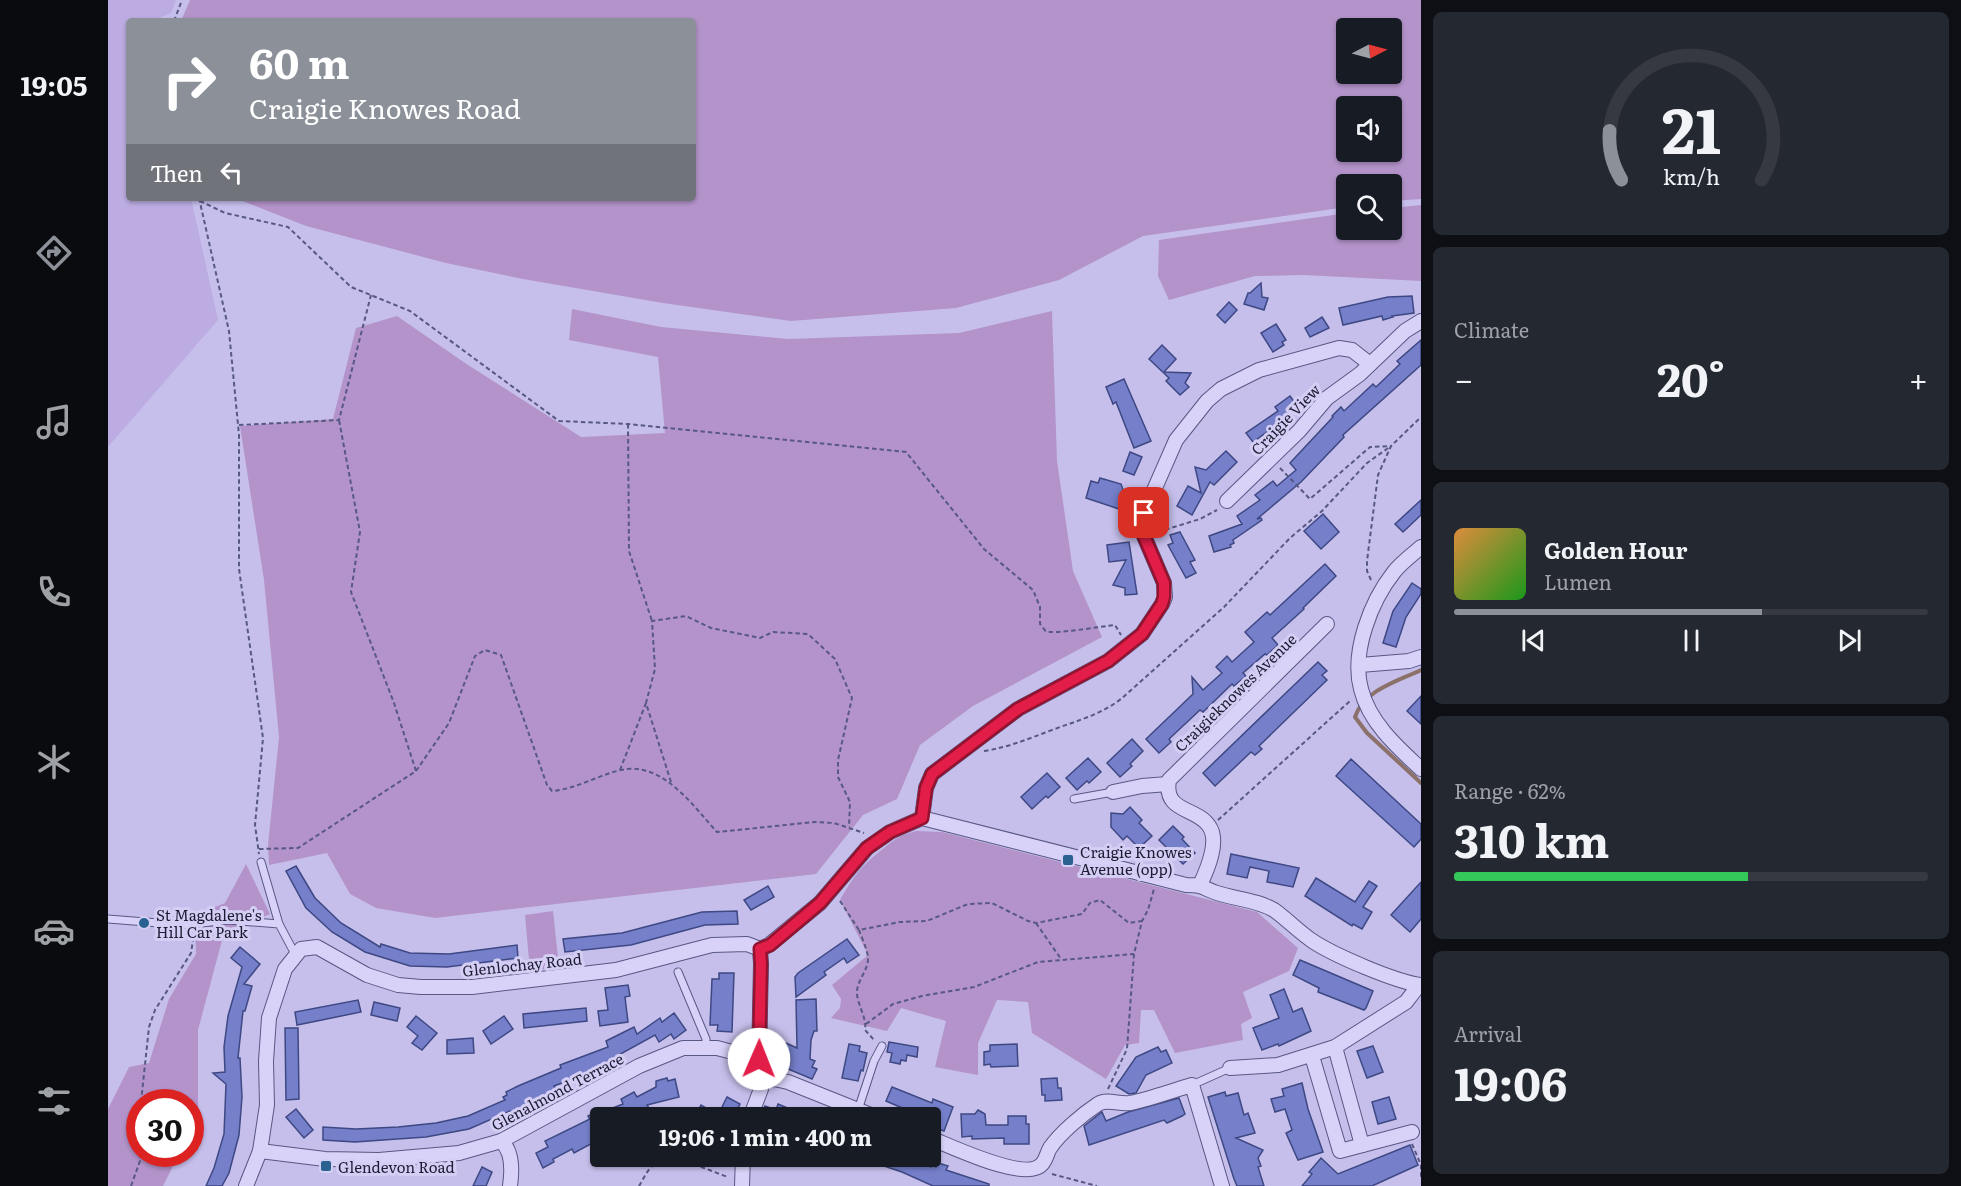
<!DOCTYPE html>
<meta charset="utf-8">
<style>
:root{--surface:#171b24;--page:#242831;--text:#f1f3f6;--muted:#9ea1a6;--line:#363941;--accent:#8c9099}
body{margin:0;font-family:Literata,serif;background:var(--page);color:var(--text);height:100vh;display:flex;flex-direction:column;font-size:22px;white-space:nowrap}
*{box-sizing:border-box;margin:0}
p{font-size:20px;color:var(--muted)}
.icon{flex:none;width:33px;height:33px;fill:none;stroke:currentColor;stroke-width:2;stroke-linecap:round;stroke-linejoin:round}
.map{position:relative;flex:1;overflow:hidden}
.sheet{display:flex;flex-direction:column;gap:12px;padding:12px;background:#0d0f14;width:540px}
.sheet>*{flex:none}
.banner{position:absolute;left:18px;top:18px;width:570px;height:183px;border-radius:6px;box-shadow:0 2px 4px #0004;background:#8c9099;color:#fff;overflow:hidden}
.needle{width:39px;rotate:84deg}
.buttons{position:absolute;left:1228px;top:18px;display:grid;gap:12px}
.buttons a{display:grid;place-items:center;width:66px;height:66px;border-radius:6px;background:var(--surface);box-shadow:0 2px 4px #0004;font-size:30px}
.speed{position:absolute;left:18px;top:1089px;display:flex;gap:12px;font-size:30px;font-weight:700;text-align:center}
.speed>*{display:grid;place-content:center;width:78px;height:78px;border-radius:50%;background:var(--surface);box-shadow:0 2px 4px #0004;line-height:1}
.speed .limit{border:9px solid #d22;background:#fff;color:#111}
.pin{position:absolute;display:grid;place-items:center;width:51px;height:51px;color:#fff;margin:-26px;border-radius:12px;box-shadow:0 3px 9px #0006}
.me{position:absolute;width:66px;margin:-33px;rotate:1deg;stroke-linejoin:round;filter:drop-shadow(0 0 4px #0008)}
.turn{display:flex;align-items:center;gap:21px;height:126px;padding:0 24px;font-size:27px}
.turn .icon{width:78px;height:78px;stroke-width:2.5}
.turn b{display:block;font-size:42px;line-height:51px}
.then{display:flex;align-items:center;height:57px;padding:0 24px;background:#0003;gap:12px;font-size:22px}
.big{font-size:45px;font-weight:700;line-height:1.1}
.sheet .card{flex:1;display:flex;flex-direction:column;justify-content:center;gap:9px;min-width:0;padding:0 21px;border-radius:9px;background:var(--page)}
.sheet .dial{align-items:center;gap:0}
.dial svg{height:156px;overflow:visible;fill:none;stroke:var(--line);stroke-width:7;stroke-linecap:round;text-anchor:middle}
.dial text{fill:var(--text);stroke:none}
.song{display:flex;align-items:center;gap:18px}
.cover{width:72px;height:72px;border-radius:9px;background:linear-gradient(135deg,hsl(30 70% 55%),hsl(120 70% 35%))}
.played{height:6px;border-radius:3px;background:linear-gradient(90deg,var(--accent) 65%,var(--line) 65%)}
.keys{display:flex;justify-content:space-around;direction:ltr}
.heat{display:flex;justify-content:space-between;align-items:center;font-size:33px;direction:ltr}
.charge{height:9px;border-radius:4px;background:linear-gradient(90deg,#34c759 62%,var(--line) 0)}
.trip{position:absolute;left:482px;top:1107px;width:351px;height:60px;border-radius:6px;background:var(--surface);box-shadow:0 2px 4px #0004;font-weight:700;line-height:60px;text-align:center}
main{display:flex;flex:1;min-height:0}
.tab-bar{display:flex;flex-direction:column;width:108px;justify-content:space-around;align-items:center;background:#090b0e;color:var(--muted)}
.tab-bar .icon{width:42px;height:42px}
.tab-bar .active{color:var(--accent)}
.tab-bar b{font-size:27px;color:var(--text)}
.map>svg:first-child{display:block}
.farmland{fill:#bcace2}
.green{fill:#b393ca;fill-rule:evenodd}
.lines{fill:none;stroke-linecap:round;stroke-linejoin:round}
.stream{stroke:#8b716a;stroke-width:4}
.building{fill:#757fca;stroke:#3e4883;stroke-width:1.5}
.lane-casing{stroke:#585884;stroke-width:9}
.street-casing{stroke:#585884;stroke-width:16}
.path{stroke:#585884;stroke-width:2;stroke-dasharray:4.5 3;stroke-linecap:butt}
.lane{stroke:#d8d1f8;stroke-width:7}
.street{stroke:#d8d1f8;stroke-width:14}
.route-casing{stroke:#92132f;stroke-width:15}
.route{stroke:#e11d48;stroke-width:10}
.poi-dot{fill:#296291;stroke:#d5cef4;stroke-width:2}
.labels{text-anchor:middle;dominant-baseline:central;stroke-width:6;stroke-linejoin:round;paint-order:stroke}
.street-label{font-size:15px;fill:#1c1d34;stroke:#d5cef4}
.poi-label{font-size:15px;fill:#1c1d34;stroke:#d5cef4;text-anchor:start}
</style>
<main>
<nav class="tab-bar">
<b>19:05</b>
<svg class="icon active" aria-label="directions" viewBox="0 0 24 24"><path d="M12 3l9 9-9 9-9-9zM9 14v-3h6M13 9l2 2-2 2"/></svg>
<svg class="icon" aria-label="music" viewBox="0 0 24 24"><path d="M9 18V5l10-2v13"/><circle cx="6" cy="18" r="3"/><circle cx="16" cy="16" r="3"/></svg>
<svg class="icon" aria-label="phone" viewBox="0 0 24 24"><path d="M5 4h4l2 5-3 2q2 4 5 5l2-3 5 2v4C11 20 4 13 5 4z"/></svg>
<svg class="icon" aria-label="climate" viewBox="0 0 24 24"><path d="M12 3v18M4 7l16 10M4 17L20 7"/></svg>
<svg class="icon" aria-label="car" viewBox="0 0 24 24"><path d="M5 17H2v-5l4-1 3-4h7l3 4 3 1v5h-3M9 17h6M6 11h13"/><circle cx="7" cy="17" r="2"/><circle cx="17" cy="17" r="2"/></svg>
<svg class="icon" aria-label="filters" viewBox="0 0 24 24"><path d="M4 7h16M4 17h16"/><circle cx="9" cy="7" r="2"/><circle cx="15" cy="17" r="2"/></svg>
</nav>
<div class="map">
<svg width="1313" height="1186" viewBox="0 0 1313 1186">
<rect width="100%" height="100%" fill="#c6bfec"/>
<path class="farmland" d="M0 0H68L63 13 44 21H21V198H83L110 320 0 447Z"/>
<g class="green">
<path d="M82 0H1313V199L1284 201V184H1239V207L1035 236 951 280 848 308 683 321 555 303 415 279 338 263 198 226 127 198H585V21H73ZM1239 28H1284V74H1239ZM1239 106H1284V152H1239Z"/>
<path d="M1313 205V281L1196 275 1147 276 1061 300 1050 276 1051 240 1239 213V230H1284V208Z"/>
<path d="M464 309 553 327 680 339 851 333 944 311 949 461 965 571 994 637 865 706 812 745 789 799 755 815 708 874 327 918 268 908 242 894 219 853 161 865 160 845 171 737 156 580 132 426 225 419 248 328 289 316 357 363 473 437 557 433 550 357 461 340Z"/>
<path d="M808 831 834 832 1149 912 1190 948 1181 971 1135 992 1144 1018 1133 1024 1135 1040 1067 1053 1046 1010H1033L1031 1043 1017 1045 998 1079 924 1033 920 1002 889 1000 870 1043V1075L827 1067 838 1021 793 1008 779 1031 723 1018 732 1008 733 999 724 985 760 955 732 900C744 879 752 867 771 852 783 842 791 835 808 831Z"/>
<path d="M138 864 162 914 116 933 90 1030V1115L83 1130 82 1102H32V1154H71L55 1186H0V1109L21 1067 41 1063 61 999 88 954 87 915 117 903Z"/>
<path d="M445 911 451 967 422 971 417 915Z"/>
</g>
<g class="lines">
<path class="stream" d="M1313 670C1290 681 1256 690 1247 717L1259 733 1313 783"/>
</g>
<g class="building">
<path d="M1153 283 1154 297 1160 298 1156 310 1136 304 1140 293H1142Z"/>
<path d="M1304 296 1306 313 1284 316 1285 317 1275 320 1274 316 1235 325 1231 308 1280 297Z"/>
<path d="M1121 302 1129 310 1117 323 1109 315Z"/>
<path d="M1214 317 1221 328 1202 337 1197 328Z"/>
<path d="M1168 324 1178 340 1174 342 1176 345 1165 352 1153 333Z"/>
<path d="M1313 340V365L1235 435 1236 437 1193 482 1149 519 1153 518 1154 520 1125 540 1126 543 1122 545 1123 547 1106 552 1101 536 1134 524 1129 516 1152 500 1147 495 1165 481 1169 486 1188 470 1182 463 1225 417 1224 416 1233 407 1236 411 1265 384 1268 387 1292 364 1289 361Z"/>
<path d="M1054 345 1068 359 1056 372 1083 373 1077 383 1081 387 1072 395 1058 381 1061 378 1041 359Z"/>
<path d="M1016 379 1043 441 1026 448 1008 402 1005 404 998 387Z"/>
<path d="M1182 396 1189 406 1180 412 1183 415 1145 442 1138 433 1170 411 1167 407Z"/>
<path d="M1118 451 1129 462 1106 485 1102 482 1084 515 1069 506 1080 486 1093 493 1087 467 1098 470Z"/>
<path d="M1022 452 1034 457 1026 475 1015 471Z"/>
<path d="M992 478 1013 484 1017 495 1028 498 1023 513 978 498 983 481 990 483Z"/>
<path d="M1313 500V515L1295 532 1287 524Z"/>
<path d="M1215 514 1231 532 1213 549 1196 531Z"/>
<path d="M1072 532 1087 560 1082 562 1088 573 1078 578 1060 545 1065 543 1062 535Z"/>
<path d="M1021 542 1029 594 1017 595V588L1005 585 1018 560 1001 562 999 545Z"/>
<path d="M1217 564 1228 576 1195 608 1196 609 1164 638 1170 645 1159 655 1157 654 1135 673 1138 676 1126 686 1124 684 1095 712 1092 710 1061 739 1063 742 1051 753 1038 739 1085 694 1084 677 1095 690 1114 673 1108 667 1119 656 1124 662 1146 642 1137 632 1159 612 1162 615Z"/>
<path d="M1304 583 1313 589V594L1298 617 1288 647 1275 643 1285 611Z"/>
<path d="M1210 662 1219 671 1214 675 1219 680 1151 746 1154 749 1147 755 1143 752 1107 786 1095 773Z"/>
<path d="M1313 696V724L1299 711Z"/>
<path d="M1024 739 1035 751 1022 764 1024 766 1012 777 999 763Z"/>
<path d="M980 758 993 772 981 783 979 781 969 790 958 778Z"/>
<path d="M1243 759 1313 824V839L1306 847 1228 776Z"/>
<path d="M939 773 952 787 940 798 938 796 924 809 913 797Z"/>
<path d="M1022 807 1034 820 1031 823 1044 836 1031 848 1019 836 1015 840 1003 827V813L1015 814Z"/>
<path d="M1065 826 1076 837 1074 839 1087 853 1075 864 1051 840Z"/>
<path d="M1123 854 1191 868 1185 887 1159 882 1161 871 1142 867 1139 878 1119 874Z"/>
<path d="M188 866 207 898 233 923 272 947 273 944 302 953 341 954 409 945 410 958 339 967 302 966 257 952 224 932 198 908 178 871Z"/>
<path d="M1208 878 1247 902 1261 881 1269 886 1255 907 1264 912 1254 929 1245 924 1244 926 1197 896Z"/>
<path d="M1313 882V919L1302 932 1283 915Z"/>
<path d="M660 886 666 897 643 910 636 900Z"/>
<path d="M629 911 630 924 597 925 523 945 457 952 455 939 514 933 594 912Z"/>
<path d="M739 939 751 955 739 963 736 958 716 972 718 975 688 997 687 977 690 973Z"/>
<path d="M132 947 152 964 136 984 144 986 137 1011H135L130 1058H132L134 1097 131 1135 121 1173 114 1186H98L106 1168 116 1134 118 1084 105 1073 117 1072 116 1047 120 1016 134 967 123 958Z"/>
<path d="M1192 960 1265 991 1258 1008 1256 1010 1210 992 1211 988 1185 975Z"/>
<path d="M611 973H626L624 1032 609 1031 610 1025H602L604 979H611Z"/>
<path d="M520 985 522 996 517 997 520 1022 492 1026 490 1011 500 1010 497 988Z"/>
<path d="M1176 989 1185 1012 1194 1008 1203 1031 1171 1046 1170 1044 1154 1050 1145 1028 1171 1018 1162 995Z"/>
<path d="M708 999 709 1031H706L703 1040 702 1059 707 1061 704 1067 709 1069 704 1079 668 1064 666 1061 672 1047 676 1048 678 1043 689 1048 688 1000Z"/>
<path d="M250 1000 253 1012 189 1025 187 1012Z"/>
<path d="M266 1002 292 1008 289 1021 263 1015Z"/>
<path d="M478 1008 479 1021 416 1028 415 1014Z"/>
<path d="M566 1013 578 1030 566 1039 563 1034 551 1042 547 1035 496 1063 498 1067 446 1086 449 1091 404 1114 402 1111 361 1129 318 1137 247 1142 215 1140V1127L248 1129 290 1127 328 1123 360 1116 397 1100 395 1097 399 1095 398 1092 410 1086 453 1068 452 1065 500 1047 498 1041 526 1027 529 1034 552 1018 554 1022Z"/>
<path d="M308 1016 329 1033 314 1050 304 1043 310 1036 299 1027Z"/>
<path d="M396 1016 405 1029 383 1044 375 1031Z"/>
<path d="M177 1028H190L191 1099 178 1100Z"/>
<path d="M365 1038 366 1053 339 1054V1040Z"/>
<path d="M781 1042 810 1047 809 1057 799 1055 798 1061 793 1060 792 1064 782 1062 784 1053 779 1052Z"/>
<path d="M741 1044 752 1046 751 1051 759 1053 755 1071 753 1070 750 1081 734 1078Z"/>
<path d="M909 1044 910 1066 883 1067 882 1064 876 1065V1052L882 1051V1045Z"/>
<path d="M1265 1046 1275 1072 1259 1078 1249 1051Z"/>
<path d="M1050 1047 1053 1052 1058 1050 1064 1063 1038 1075 1028 1093 1021 1094 1008 1086 1028 1057Z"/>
<path d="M559 1078 560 1081 567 1079 571 1097 539 1105 542 1110 528 1118H492V1139L466 1153 464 1149 445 1159 446 1162 435 1168 428 1153 440 1147 437 1141 482 1119 480 1116 492 1110V1113L515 1104 513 1099 526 1092 529 1097 548 1087V1081Z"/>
<path d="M949 1078 950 1088H953L954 1100 937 1101V1095H934L933 1079Z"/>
<path d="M1194 1083 1200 1109 1215 1152 1190 1160 1178 1133 1184 1130 1177 1109 1167 1112 1163 1099 1176 1096 1174 1089Z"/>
<path d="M784 1087 824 1103 825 1099 845 1107 836 1131 822 1126V1118H804L806 1113 778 1101Z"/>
<path d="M1117 1092 1118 1096 1130 1093 1136 1115 1140 1113 1147 1133 1128 1138 1155 1150 1150 1158 1153 1166 1150 1167 1156 1186H1129L1126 1179 1100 1097Z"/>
<path d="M619 1097 632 1104 625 1118H586L593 1105 610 1115Z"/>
<path d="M1281 1097 1288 1119 1270 1124 1264 1102Z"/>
<path d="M1071 1098 1077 1114 1074 1116 1059 1123 1056 1120 981 1145 976 1126 994 1112 998 1121 1020 1112Z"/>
<path d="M670 1104 701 1117V1118H653L657 1106 668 1110Z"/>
<path d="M188 1109 205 1130 196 1138 178 1117Z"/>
<path d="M870 1110 877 1114 878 1125H900V1116H918V1124H921V1144H896V1138L864 1139V1136L854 1137 853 1114H867Z"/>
<path d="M1302 1145 1310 1165 1264 1186H1194L1204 1174 1201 1172 1213 1158 1230 1174Z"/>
<path d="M752 1156H805L804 1159 823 1167 824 1165 828 1167 830 1163 840 1166 838 1170 881 1184V1186H825L794 1172 752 1158Z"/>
<path d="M374 1167 384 1172 378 1186H365Z"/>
</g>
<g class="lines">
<g class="lane-casing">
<g id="lane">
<path d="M966 799 1005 792"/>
<path d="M153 862 171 924"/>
<path d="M0 919 76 925 120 920 171 924 187 954"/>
<path d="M570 972 598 1039V1047"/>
<path d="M1084 1085 1122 1068"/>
<path d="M750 1110 766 1061 774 1046"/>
</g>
</g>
<g class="street-casing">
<g id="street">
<path d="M1119 501 1191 431 1219 398 1252 374 1297 331 1313 321"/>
<path d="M1313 547C1304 555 1293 563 1286 572 1263 601 1243 652 1253 689 1261 722 1289 747 1313 769"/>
<path d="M1252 665 1301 661 1313 657"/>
<path d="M1005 792 1034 786 1060 784"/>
<path d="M814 818 818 788 824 774 910 709 1000 661 1034 634 1054 604 1057 597 1056 583 1036 536V513L1068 440 1099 401 1113 389 1151 370 1231 348 1244 350 1262 364"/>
<path d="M1092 885C1099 870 1112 841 1101 826 1089 807 1055 813 1061 780L1219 624"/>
<path d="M652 949 661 945 712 903 759 848 782 832 814 818 1078 885C1096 885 1094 888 1109 893 1127 899 1149 900 1166 910 1180 920 1192 933 1206 942 1228 956 1288 982 1313 985"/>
<path d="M1227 1047 1254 1145"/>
<path d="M1204 1056 1232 1151 1304 1132"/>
<path d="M1122 1068 1170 1065 1227 1047 1298 1002 1308 989 1309 985"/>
<path d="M653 1080 666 1079 680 1082 770 1118"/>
<path d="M642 1118 653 1089 651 1059 653 964 652 949"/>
<path d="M822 1138C843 1146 918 1183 934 1164 938 1160 939 1153 942 1148 952 1133 975 1114 990 1104 1000 1098 1011 1105 1022 1103 1042 1099 1063 1091 1084 1085L1114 1186"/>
<path d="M393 1141C405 1151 404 1172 402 1186"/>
<path d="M152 1151 217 1159 271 1160 351 1153 393 1141 531 1066 575 1048H609L651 1059"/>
<path d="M138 1186 152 1151 159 1105 158 1061 161 1018 177 969 193 949 209 947 259 975 290 985 313 987H364L508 970 604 945 639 944 652 949"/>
<path d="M634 1186 635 1156"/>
</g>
</g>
<g class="path">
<path d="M66 21 74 0"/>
<path d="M91 198 121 331 131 435V569L155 738 147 825 151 854"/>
<path d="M92 201 117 213 180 227 243 287 302 311 451 421 520 424 798 452 876 549 925 590 932 607V624C933 625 937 631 938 631 945 635 995 626 1007 625L1013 635"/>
<path d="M520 424 521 551 544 621"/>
<path d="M131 425 231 420 263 295"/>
<path d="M1172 468 1202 499 1262 447 1283 446"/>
<path d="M1050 532 1092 519 1109 510"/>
<path d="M1263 580 1259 571V561L1270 475 1283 446 1313 417"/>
<path d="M876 751C901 747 920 739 944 730 968 721 992 715 1013 699L1116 607 1182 538 1214 511 1259 463 1283 446"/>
<path d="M512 770 538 703"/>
<path d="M308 771 341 723 367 656 377 650 393 655 439 785 444 791C467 789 487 777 509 771 553 758 584 805 609 832L707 822 726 823 756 833"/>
<path d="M563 782 538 703 547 669 544 621 578 616 603 628 652 638 665 632 700 634 727 659 744 698 730 760V777L742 802 741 827"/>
<path d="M1110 820 1242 701"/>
<path d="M151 849 190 848 308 771 286 703 243 592 252 532 231 420"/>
<path d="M732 901 751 930 792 922 819 921 860 904 884 903 920 921 928 923 974 914 982 903 992 900 1021 923 1034 921"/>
<path d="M928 923 953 959"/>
<path d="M751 930C754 938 759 949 760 957 761 970 748 981 749 994 750 1006 759 1018 757 1030L767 1041"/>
<path d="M758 1024 785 1004 814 996 866 987 930 962 1026 954"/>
<path d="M1000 1089 1019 1049 1026 954 1034 921 1040 910 1046 889"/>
<path d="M33 1102 41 1027 47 1010 83 953 86 934"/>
<path d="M1304 1144 1313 1165V1178"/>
<path d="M944 1174 989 1186"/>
<path d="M23 1186 32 1161V1154"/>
<path d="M531 1186C536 1178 540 1168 548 1163 565 1152 601 1171 620 1177"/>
</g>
<use href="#lane" class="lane"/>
<use href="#street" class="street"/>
</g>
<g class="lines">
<g class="route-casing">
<path id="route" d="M651 1059 653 964 652 949 662 945 712 903 759 848 782 832 814 818 818 788 824 774 910 709 1000 661 1034 634 1054 604 1056 597V583L1036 536V513"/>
</g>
<use href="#route" class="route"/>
</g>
<g class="poi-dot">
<rect x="954" y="854" width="12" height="12" rx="3"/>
<circle cx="36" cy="923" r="6"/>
<rect x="212" y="1160" width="12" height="12" rx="3"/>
</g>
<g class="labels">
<g class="street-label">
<text transform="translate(1177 419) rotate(-46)">Craigie View</text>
<text transform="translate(1127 692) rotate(-44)">Craigieknowes Avenue</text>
<text transform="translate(414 964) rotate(-6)">Glenlochay Road</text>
<text transform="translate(449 1091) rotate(-28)">Glenalmond Terrace</text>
</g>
<g class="poi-label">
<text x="972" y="851">Craigie Knowes<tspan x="972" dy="17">Avenue (opp)</tspan></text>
<text x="48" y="914">St Magdalene's<tspan x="48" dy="17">Hill Car Park</tspan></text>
<text x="230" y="1166">Glendevon Road</text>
</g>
</g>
</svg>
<div class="buttons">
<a><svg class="needle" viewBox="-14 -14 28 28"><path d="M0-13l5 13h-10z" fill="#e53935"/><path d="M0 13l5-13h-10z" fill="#9ea1a6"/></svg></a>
<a><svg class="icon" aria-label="sound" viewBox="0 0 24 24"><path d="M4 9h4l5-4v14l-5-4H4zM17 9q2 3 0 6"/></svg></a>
<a><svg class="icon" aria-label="search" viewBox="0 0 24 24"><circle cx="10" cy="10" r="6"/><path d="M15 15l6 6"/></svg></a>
</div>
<div class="speed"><div class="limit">30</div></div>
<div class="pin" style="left:1036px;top:513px;background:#d93025"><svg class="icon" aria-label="arrive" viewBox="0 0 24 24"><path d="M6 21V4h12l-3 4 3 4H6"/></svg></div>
<svg class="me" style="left:651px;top:1059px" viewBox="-20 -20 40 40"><circle r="19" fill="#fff"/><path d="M0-13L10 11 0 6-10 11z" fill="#e11d48"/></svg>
<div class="trip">19:06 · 1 min · 400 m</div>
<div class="banner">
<div class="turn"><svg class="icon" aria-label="right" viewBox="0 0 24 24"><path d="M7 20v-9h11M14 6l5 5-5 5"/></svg><div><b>60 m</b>Craigie Knowes Road</div></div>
<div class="then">Then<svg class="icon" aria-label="left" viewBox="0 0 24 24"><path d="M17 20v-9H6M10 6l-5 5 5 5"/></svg></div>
</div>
</div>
<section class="sheet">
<div class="card dial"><svg viewBox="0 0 100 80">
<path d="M14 69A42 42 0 1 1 86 69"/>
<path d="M14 69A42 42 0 0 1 8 44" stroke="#8c9099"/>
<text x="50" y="56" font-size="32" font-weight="700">21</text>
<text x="50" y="72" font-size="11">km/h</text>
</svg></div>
<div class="card"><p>Climate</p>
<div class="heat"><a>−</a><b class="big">20°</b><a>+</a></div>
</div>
<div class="card">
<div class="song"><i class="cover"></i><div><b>Golden Hour</b><p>Lumen</p></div></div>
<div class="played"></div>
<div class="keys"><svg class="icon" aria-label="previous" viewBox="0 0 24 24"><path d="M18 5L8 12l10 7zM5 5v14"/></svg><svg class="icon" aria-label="pause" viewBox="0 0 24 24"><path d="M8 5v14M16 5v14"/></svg><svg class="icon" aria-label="next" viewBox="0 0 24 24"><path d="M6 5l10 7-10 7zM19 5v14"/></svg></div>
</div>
<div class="card"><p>Range · 62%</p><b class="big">310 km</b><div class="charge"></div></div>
<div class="card"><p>Arrival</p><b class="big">19:06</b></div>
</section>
</main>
